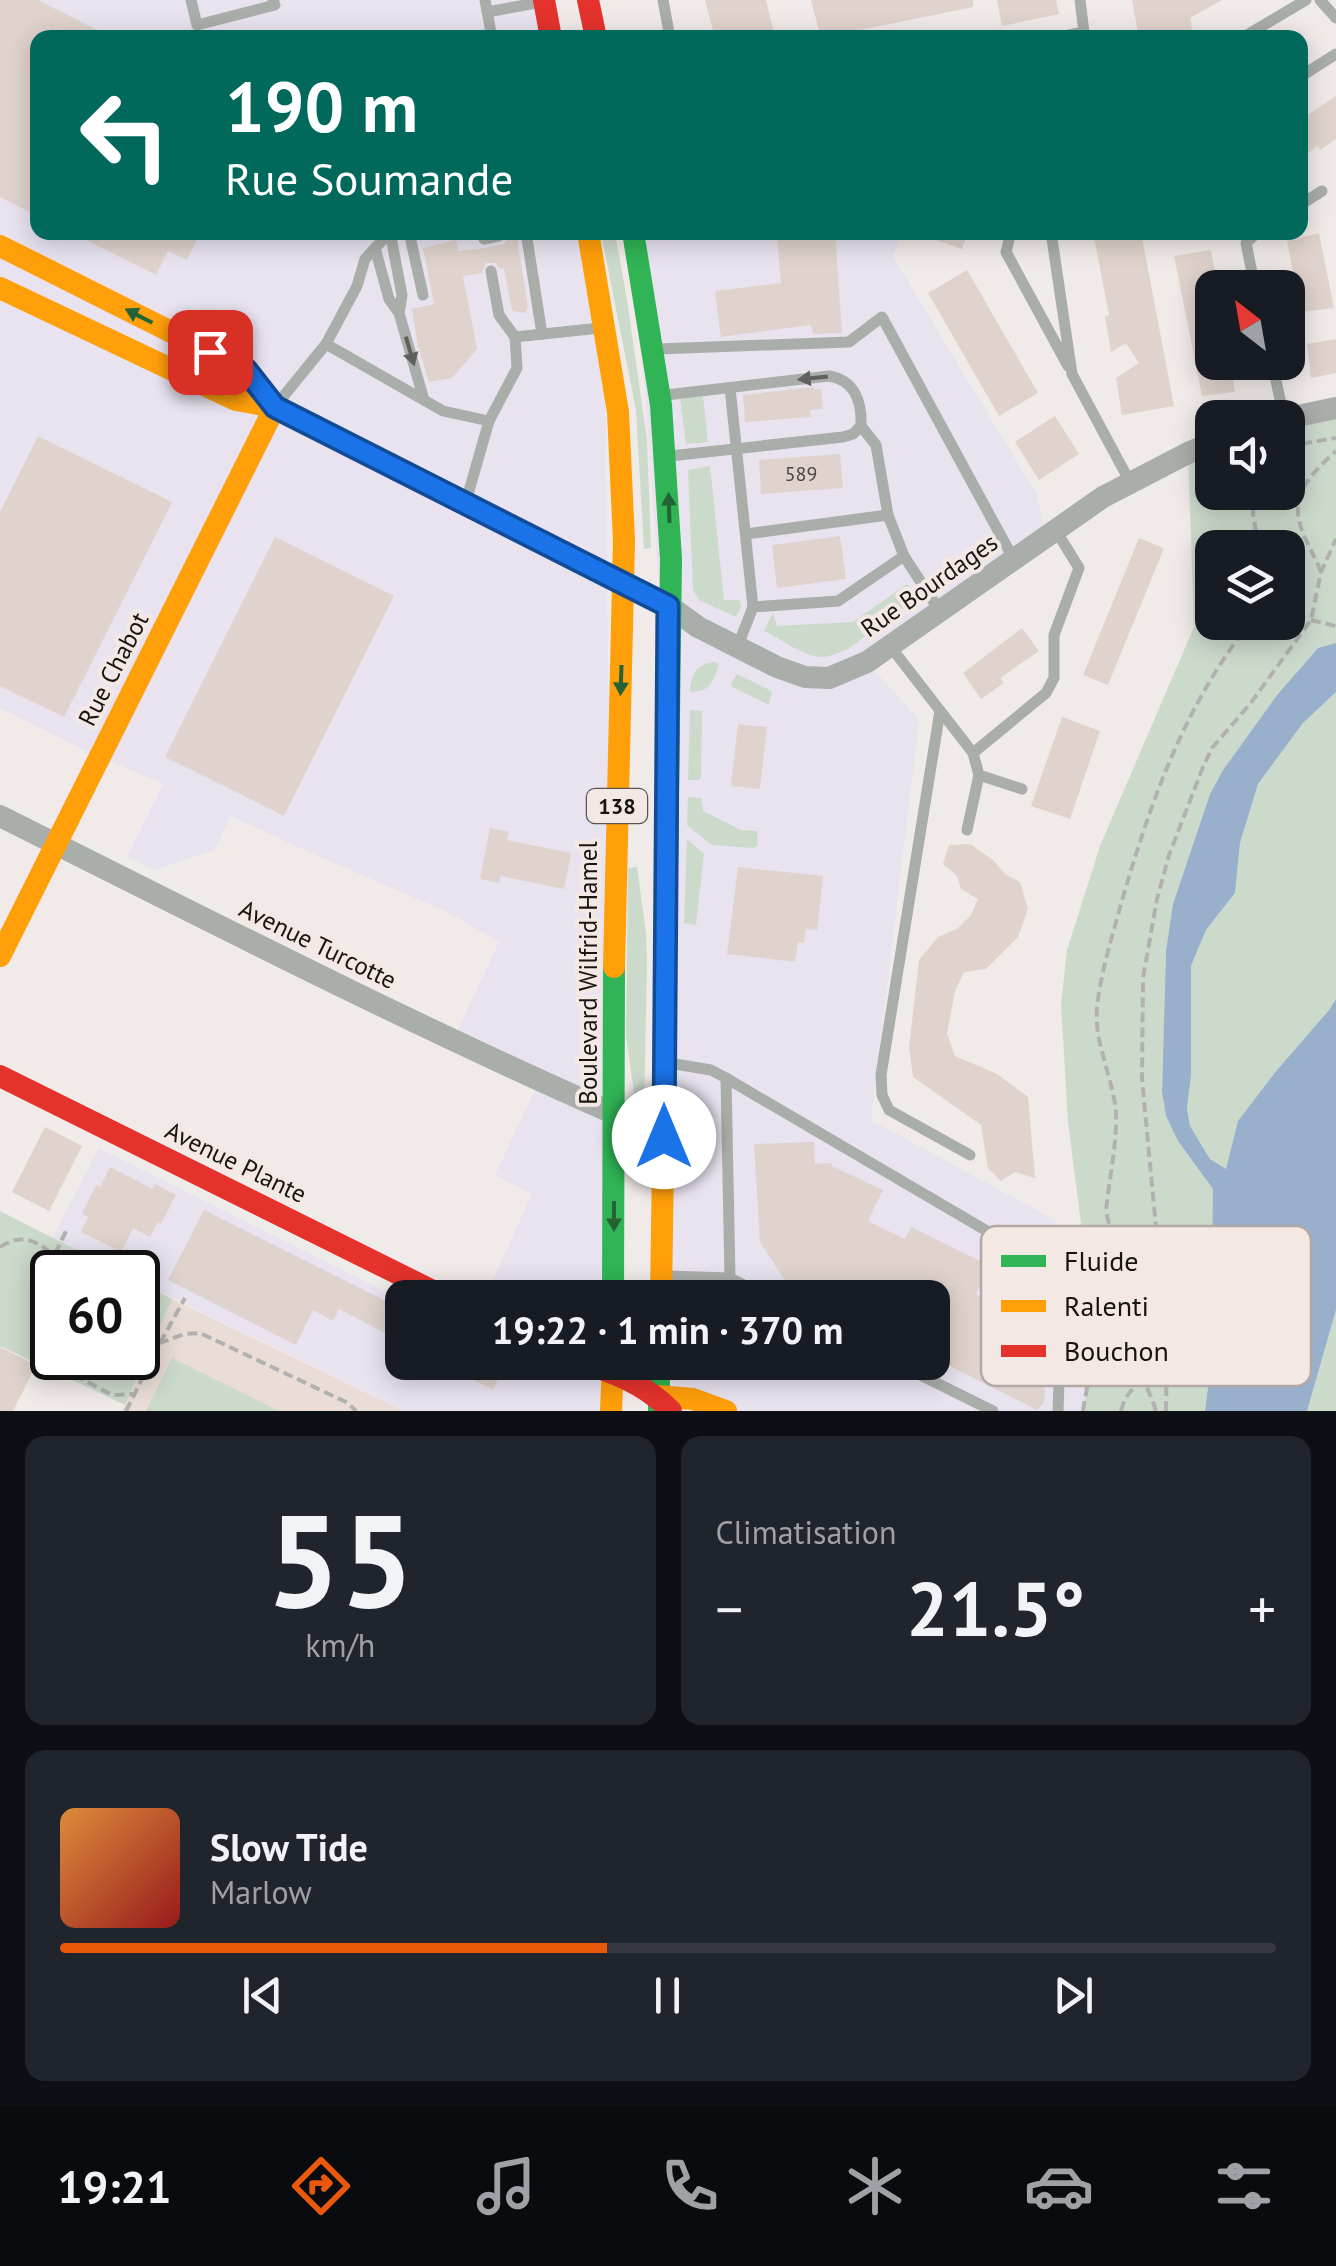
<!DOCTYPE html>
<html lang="fr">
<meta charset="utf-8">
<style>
:root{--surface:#171b24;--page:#20242c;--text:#f1f3f6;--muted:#9ea1a6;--line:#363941;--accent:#ea580c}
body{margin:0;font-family:"PT Sans",sans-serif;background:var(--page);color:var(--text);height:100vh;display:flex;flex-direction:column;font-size:38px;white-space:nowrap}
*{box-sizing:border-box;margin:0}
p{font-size:32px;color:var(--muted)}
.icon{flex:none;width:55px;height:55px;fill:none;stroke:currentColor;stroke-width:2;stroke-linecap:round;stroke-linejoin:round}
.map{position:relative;height:1411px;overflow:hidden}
.sheet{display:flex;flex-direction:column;gap:25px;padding:25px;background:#0d0f14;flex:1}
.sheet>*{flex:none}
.guide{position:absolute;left:30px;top:30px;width:1278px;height:210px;border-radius:20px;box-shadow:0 5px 25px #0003;background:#00695c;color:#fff;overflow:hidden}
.needle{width:65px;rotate:329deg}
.buttons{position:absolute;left:1195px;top:270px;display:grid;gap:20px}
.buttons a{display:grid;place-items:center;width:110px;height:110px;border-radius:20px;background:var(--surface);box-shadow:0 5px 25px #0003;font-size:50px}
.speed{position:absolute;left:30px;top:1250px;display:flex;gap:20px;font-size:50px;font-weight:700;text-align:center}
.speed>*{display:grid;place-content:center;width:130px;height:130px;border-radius:50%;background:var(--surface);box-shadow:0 5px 25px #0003;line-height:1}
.speed .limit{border:5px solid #111;border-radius:15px;background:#fff;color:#111}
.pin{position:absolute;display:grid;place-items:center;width:85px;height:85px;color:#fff;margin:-42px;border-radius:20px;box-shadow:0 5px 15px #0006}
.me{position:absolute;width:110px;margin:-55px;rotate:0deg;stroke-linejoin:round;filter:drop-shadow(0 0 8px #0008)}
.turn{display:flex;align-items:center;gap:35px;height:210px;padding:0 30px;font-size:45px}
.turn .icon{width:130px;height:130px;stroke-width:2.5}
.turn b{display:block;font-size:70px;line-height:85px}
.big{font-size:75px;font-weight:700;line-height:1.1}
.sheet .card{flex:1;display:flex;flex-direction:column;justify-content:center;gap:15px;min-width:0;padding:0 35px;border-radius:20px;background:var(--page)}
.sheet .dial{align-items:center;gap:0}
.dial b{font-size:130px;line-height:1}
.song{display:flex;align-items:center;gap:30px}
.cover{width:120px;height:120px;border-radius:15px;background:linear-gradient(135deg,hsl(30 70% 55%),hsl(0 70% 35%))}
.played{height:10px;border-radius:5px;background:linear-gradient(90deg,var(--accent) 45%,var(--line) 45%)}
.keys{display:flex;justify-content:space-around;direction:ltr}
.heat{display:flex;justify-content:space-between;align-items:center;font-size:55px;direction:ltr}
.sheet .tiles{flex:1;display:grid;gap:25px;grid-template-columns:1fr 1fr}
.card:last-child{grid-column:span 2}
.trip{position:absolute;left:385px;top:1280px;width:565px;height:100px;border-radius:20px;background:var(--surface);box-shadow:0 5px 25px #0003;font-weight:700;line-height:100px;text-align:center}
.tabs{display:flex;height:160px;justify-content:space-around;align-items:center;background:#090b0e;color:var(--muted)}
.tabs .icon{width:70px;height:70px}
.tabs .on{color:var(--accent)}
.tabs b{font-size:45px;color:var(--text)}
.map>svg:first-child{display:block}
.commercial{fill:#e8e3ef}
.built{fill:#eaddd8}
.green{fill:#ccdacc;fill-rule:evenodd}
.water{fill:#98b0cb}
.building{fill:#e0d3cd}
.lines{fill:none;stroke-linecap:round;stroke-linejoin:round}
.path{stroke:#b1b2b0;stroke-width:4;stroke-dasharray:10 5;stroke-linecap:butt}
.lane{stroke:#a9aeaa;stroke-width:11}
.street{stroke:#a9aeaa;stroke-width:22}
.fast{stroke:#30b455;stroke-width:22}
.slow{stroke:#ff9f0a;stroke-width:22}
.jam{stroke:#e5322d;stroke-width:22}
.oneway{fill:#246434}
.oneway2{fill:#60615e}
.route-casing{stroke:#114b97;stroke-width:25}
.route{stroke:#1a73e8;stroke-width:18}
.labels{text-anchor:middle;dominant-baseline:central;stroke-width:8;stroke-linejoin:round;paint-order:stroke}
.number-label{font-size:20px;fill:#4a4542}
.shield{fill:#f4e8e4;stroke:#595451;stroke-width:2.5}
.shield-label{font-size:22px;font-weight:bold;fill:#171412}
.street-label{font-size:25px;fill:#171412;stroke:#f4e8e4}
.key{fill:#f4e8e4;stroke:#b2a8a5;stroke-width:2.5}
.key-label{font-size:28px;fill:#171412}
</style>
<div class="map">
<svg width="1336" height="1411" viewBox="0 0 1336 1411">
<rect width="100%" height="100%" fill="#f0eae8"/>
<g class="commercial">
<path d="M0 0H544L551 37 38 38V232L588 233 605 328 613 1297H485L532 1194 495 1175 539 1081 453 1040 499 942 443 910 304 850 231 816 214 850 154 870 127 856 163 784 80 748 0 708Z"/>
<path d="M633 233H902L893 257 1037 495 1045 536 867 662 919 720 871 1120 1053 1219 1086 1262V1282L1095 1319V1334L1083 1411H726L682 1396 659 1363 932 1362V1298L661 1297 668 705Z"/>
<path d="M99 1148 402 1300V1362L613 1363 611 1411H405L138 1281V1272H121L52 1239Z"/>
</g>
<path class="built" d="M172 1299 404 1411H122Z"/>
<g class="green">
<path d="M601 233H615L627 300 647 440 651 548 644 549 636 410Z"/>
<path d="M703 396 708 442 686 444 680 399Z"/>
<path d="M1336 408V643L1318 648 1277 695 1223 770 1210 794 1173 904 1166 950 1162 1092 1166 1116 1179 1141 1213 1189 1210 1371 1205 1411H1083C1087 1383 1096 1353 1095 1324 1094 1303 1086 1285 1086 1262L1068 1122 1061 1004 1067 950 1100 846 1194 627 1188 453 1212 443V492H1288V418ZM1212 548H1288V622H1212Z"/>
<path d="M710 466 724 600H740L741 607 736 617 699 600 693 590 688 470Z"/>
<path d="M907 584 917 598 848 649C840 652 832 656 824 657 805 658 781 639 764 631L773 613 777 626 853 622Z"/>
<path d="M714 662 719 664C713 682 710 692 690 692 691 675 696 664 714 662Z"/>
<path d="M737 674 772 691 769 705 732 687 731 684Z"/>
<path d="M1336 692V999L1329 1010 1277 1070 1227 1170 1210 1159 1190 1126 1187 1108 1191 1075V966L1206 930 1235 893 1240 843 1258 784 1303 723Z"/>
<path d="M690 710 702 711 701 777 699 780H688Z"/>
<path d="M688 797 701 798 703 811 741 830 757 831 758 845 753 848 712 845 687 825Z"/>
<path d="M687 839 704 854 696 925 684 923Z"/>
<path d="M637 867 646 933 647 962 644 1114H637L626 1036 628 868Z"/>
<path d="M0 1211 120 1272H52V1358H138V1281L172 1299 125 1405 0 1346Z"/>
<path d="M1336 1310V1411H1307Z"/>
<path d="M172 1358 279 1411H146Z"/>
</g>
<path class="water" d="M1336 643V692L1303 723 1258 784 1240 843 1235 893 1206 930 1191 966V1075L1187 1108 1190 1126 1210 1159 1226 1169 1238 1121 1277 1070 1329 1010 1336 999V1310L1307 1411H1205L1210 1371 1213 1189 1178 1141 1166 1116 1162 1092 1166 950 1173 904 1210 794 1223 770 1277 695 1318 648Z"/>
<g class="building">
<path d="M0 0H38L113 38H38V216L0 197Z"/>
<path d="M705 0H766L775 38H715Z"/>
<path d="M811 0H973V7L821 38Z"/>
<path d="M997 0H1056L1059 14 1002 26Z"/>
<path d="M1132 0H1222L1190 18 1194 38H1139Z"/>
<path d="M1336 96V139L1320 150 1318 146 1300 159V120Z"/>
<path d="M70 232H201L187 260 168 251 156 275Z"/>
<path d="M508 232H516L528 307 525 313 512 311 504 268 500 269 495 263H486L482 273 463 276 477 349 452 378 429 382 418 346 412 309 434 304 423 248 456 240 458 251 486 248 504 244 508 238Z"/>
<path d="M829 232H835L842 333 813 334 811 325 721 337 715 291 781 283 777 237 801 239Z"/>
<path d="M921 232H968L962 249 921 235Z"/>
<path d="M1093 232H1141L1174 406 1122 415 1116 378 1139 363 1126 343 1111 352 1105 316 1109 315Z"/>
<path d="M1319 233 1334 308 1301 312 1287 241Z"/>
<path d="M1211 250 1218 288H1212V362H1230L1235 392 1202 396 1174 256Z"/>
<path d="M967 270 1038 393 999 416 928 293Z"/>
<path d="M1336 339V373L1311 378 1307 344Z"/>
<path d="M814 387V389H821L823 409 810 410 811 417 745 422 743 395Z"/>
<path d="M1055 416 1079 454 1039 480 1015 442Z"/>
<path d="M38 436 172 502 64 717 0 686V512Z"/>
<path d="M840 454 843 488 761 494 759 460Z"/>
<path d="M840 536 846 579 777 588 772 545Z"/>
<path d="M275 537 394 596 284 816 165 757Z"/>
<path d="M1139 538 1164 548 1108 685 1083 675Z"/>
<path d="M1022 628 1039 651 1000 678 1004 683 981 699 963 673Z"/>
<path d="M1062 717 1100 731 1070 819 1031 806Z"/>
<path d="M738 724 767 727 760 789 731 786Z"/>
<path d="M490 828 509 832 507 840 571 853 564 889 501 876 499 883 480 879Z"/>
<path d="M970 844 993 860 1005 874 1020 882 1028 909 1018 937 986 969 964 972 955 991 947 1034 955 1056 997 1074 1028 1097 1035 1178 1015 1172 1001 1181 988 1168 981 1125 913 1077 909 1047 919 960 938 937 958 928 971 915 978 899 961 889 957 876 943 864 949 845Z"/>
<path d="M738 867 823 876 817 930 806 929 804 943 798 942 795 962 727 954Z"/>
<path d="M45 1127 82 1146 49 1211 12 1192Z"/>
<path d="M814 1142 815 1164 832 1163V1166L883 1190 868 1221 905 1239 911 1227 990 1266 976 1294 1018 1315 1011 1331 1047 1348 1044 1403 1037 1410 932 1357V1298H816L786 1282 760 1242 754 1144Z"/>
<path d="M110 1167 153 1189 155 1184 176 1195 161 1224 158 1222 150 1237 133 1228 121 1252 81 1232 88 1217 82 1213 96 1185 100 1187Z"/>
<path d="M204 1210 402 1309V1342L339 1309 333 1321 313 1310 296 1345 168 1280Z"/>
<path d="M0 1347 36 1365 13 1411H0Z"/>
<path d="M438 1362H507L493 1390Z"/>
</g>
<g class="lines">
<g class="path">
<path d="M1288 449 1300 444 1336 438"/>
<path d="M1254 492 1253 514 1259 548"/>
<path d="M1321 572C1317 561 1312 553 1307 542 1285 499 1306 479 1336 451"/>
<path d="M1311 620 1336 626"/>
<path d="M0 1247C4 1245 12 1240 16 1240 37 1236 57 1256 65 1272"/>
<path d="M55 1254 67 1229"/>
<path d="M160 1343 185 1298"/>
<path d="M57 1358 54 1364 112 1395 134 1394"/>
<path d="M126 1411 160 1343 184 1334 200 1333 348 1403 356 1411"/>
<path d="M1083 1411C1087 1383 1096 1354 1095 1325 1094 1305 1081 1284 1086 1264 1090 1251 1101 1242 1111 1234"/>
<path d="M1121 1411C1127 1387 1141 1380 1165 1381"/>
<path d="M1156 1411C1150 1391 1138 1372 1135 1351 1131 1329 1136 1309 1131 1287 1125 1261 1111 1238 1106 1211 1109 1179 1117 1145 1116 1113 1113 1077 1094 1044 1097 1008 1101 970 1113 934 1123 897 1153 795 1184 708 1250 622"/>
<path d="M1166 1411 1167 1344 1142 1079 1143 978 1157 899 1169 855 1203 767 1212 748 1250 704 1311 620 1321 572 1336 539"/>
</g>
<g class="lane">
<path d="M191 0 197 25 275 5 273 0"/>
<path d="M485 0 492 38"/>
<path d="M663 0 670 38"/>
<path d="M1320 0 1336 18"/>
<path d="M487 12 542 2"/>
<path d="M1055 38 1084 32 1080 0"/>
<path d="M1242 38 1306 0"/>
<path d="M1300 77 1336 54"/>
<path d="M1300 205 1322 191"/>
<path d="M390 232 365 259 357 286 326 344 443 411 489 421"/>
<path d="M390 232 402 295 399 313 424 400"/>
<path d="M409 232 423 295"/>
<path d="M526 232 542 334"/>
<path d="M1011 232 1006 252 1068 366"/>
<path d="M1051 232 1072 374 1130 482"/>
<path d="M484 239 499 236"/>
<path d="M375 248 389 299 399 313"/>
<path d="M491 271 499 315 515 337"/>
<path d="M1255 288 1246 243 1258 232"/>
<path d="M658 349 849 342 882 317 1013 558"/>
<path d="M1272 362 1284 418"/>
<path d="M730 388 753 607 738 645"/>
<path d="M666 395 829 376C855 380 862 403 861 426L876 445 888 515 904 556 838 601 753 607"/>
<path d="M278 403 326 344"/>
<path d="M670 456 843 437 853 434 861 426"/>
<path d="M467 498 489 421 517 368 515 337 600 328"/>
<path d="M746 534 888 515"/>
<path d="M904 556 939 610"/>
<path d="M890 646 973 753"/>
<path d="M940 711 881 1075 882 1095 889 1110 970 1155"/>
<path d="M1022 789 979 775 973 753 1046 693 1054 678V635L1079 568 1055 529"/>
<path d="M967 830 979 775"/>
<path d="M669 1063 711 1070 726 1078 1016 1248 1034 1265 1050 1310 1060 1355 1058 1411"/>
<path d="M726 1078 730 1278"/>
<path d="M666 1276 730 1278 769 1298"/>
<path d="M894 1362 993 1411"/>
</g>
<g class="street">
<path d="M1288 418 1336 408"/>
<path d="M669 606 698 627 777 667 805 677 829 678 867 662 1103 497 1188 453 1212 443"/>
<path d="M0 816C204 918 406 1022 615 1114"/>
</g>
<g class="fast">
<path d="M633 232 661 405 671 559 665 1024"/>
<path d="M613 1298 614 967"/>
<path d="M659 1362V1411"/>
</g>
<g class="slow">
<path d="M588 232 618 412 624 541 614 967"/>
<path d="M0 246 245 369 275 407"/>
<path d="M0 288 236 400 275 407 669 606"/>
<path d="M0 956 275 407"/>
<path d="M661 1298 665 1024"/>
<path d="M658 1396 693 1399 726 1411"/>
<path d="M611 1411 613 1362"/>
</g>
<g class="jam">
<path d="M544 0 551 38"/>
<path d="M588 0 596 38"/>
<path d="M0 1076 447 1298"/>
<path d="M579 1362C614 1372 645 1384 671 1411"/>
</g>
</g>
<defs><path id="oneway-solid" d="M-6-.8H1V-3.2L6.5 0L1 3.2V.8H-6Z" transform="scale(2.5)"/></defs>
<g class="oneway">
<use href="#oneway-solid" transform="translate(139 316) rotate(-153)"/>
<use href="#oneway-solid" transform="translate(669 508) rotate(-92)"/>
<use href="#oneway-solid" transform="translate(621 680) rotate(92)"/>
<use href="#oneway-solid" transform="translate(614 1216) rotate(90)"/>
</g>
<g class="oneway2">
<use href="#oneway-solid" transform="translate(410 351) rotate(74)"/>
<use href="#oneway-solid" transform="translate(813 378) rotate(174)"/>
</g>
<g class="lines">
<g class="route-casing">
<path id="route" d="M210 352 246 370 275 407 668 606 664 1137"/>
</g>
<use href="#route" class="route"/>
</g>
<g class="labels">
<g class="number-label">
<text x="801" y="474">589</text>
</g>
<rect class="shield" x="587" y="789" width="60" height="34" rx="8"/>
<g class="shield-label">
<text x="617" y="806">138</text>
</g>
<g class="street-label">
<text transform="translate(929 585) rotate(-35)">Rue Bourdages</text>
<text transform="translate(113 669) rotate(-63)">Rue Chabot</text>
<text transform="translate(318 944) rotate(26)">Avenue Turcotte</text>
<text transform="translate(588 973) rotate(-90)">Boulevard Wilfrid-Hamel</text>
<text transform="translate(236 1162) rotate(26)">Avenue Plante</text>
</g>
</g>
<rect x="981" y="1226" width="330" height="160" rx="15" class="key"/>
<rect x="1001" y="1255" width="45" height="12" fill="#30b455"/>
<rect x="1001" y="1300" width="45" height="12" fill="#ff9f0a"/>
<rect x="1001" y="1345" width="45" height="12" fill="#e5322d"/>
<g class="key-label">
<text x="1064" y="1271">Fluide</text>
<text x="1064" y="1316">Ralenti</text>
<text x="1064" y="1361">Bouchon</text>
</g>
</svg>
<div class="buttons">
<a><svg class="needle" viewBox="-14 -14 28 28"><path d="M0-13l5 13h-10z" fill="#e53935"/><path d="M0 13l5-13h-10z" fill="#9ea1a6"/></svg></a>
<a><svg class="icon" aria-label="sound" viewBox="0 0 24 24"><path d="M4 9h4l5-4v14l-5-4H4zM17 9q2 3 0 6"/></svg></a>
<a><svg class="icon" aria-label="layers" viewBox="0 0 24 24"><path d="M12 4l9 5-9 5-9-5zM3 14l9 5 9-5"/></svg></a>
</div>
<div class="speed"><div class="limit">60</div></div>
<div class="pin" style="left:210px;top:352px;background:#d93025"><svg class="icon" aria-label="arrive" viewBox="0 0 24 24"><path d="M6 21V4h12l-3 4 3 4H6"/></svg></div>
<svg class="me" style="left:664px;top:1137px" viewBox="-20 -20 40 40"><circle r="19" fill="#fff"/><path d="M0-13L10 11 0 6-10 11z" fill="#1a73e8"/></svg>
<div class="trip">19:22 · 1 min · 370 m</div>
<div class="guide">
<div class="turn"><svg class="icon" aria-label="left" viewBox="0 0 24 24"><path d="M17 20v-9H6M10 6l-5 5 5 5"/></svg><div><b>190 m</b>Rue Soumande</div></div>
</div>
</div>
<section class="sheet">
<div class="tiles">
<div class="card dial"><b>55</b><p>km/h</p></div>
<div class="card"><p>Climatisation</p>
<div class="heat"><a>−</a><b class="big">21.5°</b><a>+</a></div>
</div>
<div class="card">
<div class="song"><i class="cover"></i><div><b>Slow Tide</b><p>Marlow</p></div></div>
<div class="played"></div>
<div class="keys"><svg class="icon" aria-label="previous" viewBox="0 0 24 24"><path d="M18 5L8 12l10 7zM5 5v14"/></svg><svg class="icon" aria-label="pause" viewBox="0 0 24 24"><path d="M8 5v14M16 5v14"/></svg><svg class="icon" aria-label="next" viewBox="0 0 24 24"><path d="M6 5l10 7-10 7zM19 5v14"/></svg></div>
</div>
</div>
</section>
<nav class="tabs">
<b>19:21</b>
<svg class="icon on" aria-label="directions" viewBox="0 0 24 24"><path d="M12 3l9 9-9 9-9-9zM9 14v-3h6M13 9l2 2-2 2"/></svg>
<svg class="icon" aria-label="music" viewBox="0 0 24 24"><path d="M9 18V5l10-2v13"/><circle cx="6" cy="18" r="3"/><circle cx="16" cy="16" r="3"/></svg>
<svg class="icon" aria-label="phone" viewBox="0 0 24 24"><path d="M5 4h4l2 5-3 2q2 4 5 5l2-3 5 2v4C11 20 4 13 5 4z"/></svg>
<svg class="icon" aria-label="climate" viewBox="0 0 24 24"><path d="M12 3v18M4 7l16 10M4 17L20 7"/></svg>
<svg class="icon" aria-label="car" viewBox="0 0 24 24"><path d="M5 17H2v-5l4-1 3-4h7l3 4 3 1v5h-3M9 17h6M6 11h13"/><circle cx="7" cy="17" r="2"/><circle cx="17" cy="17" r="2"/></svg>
<svg class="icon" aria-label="filters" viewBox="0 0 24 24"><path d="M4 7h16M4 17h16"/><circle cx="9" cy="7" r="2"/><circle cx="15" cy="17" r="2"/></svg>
</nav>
